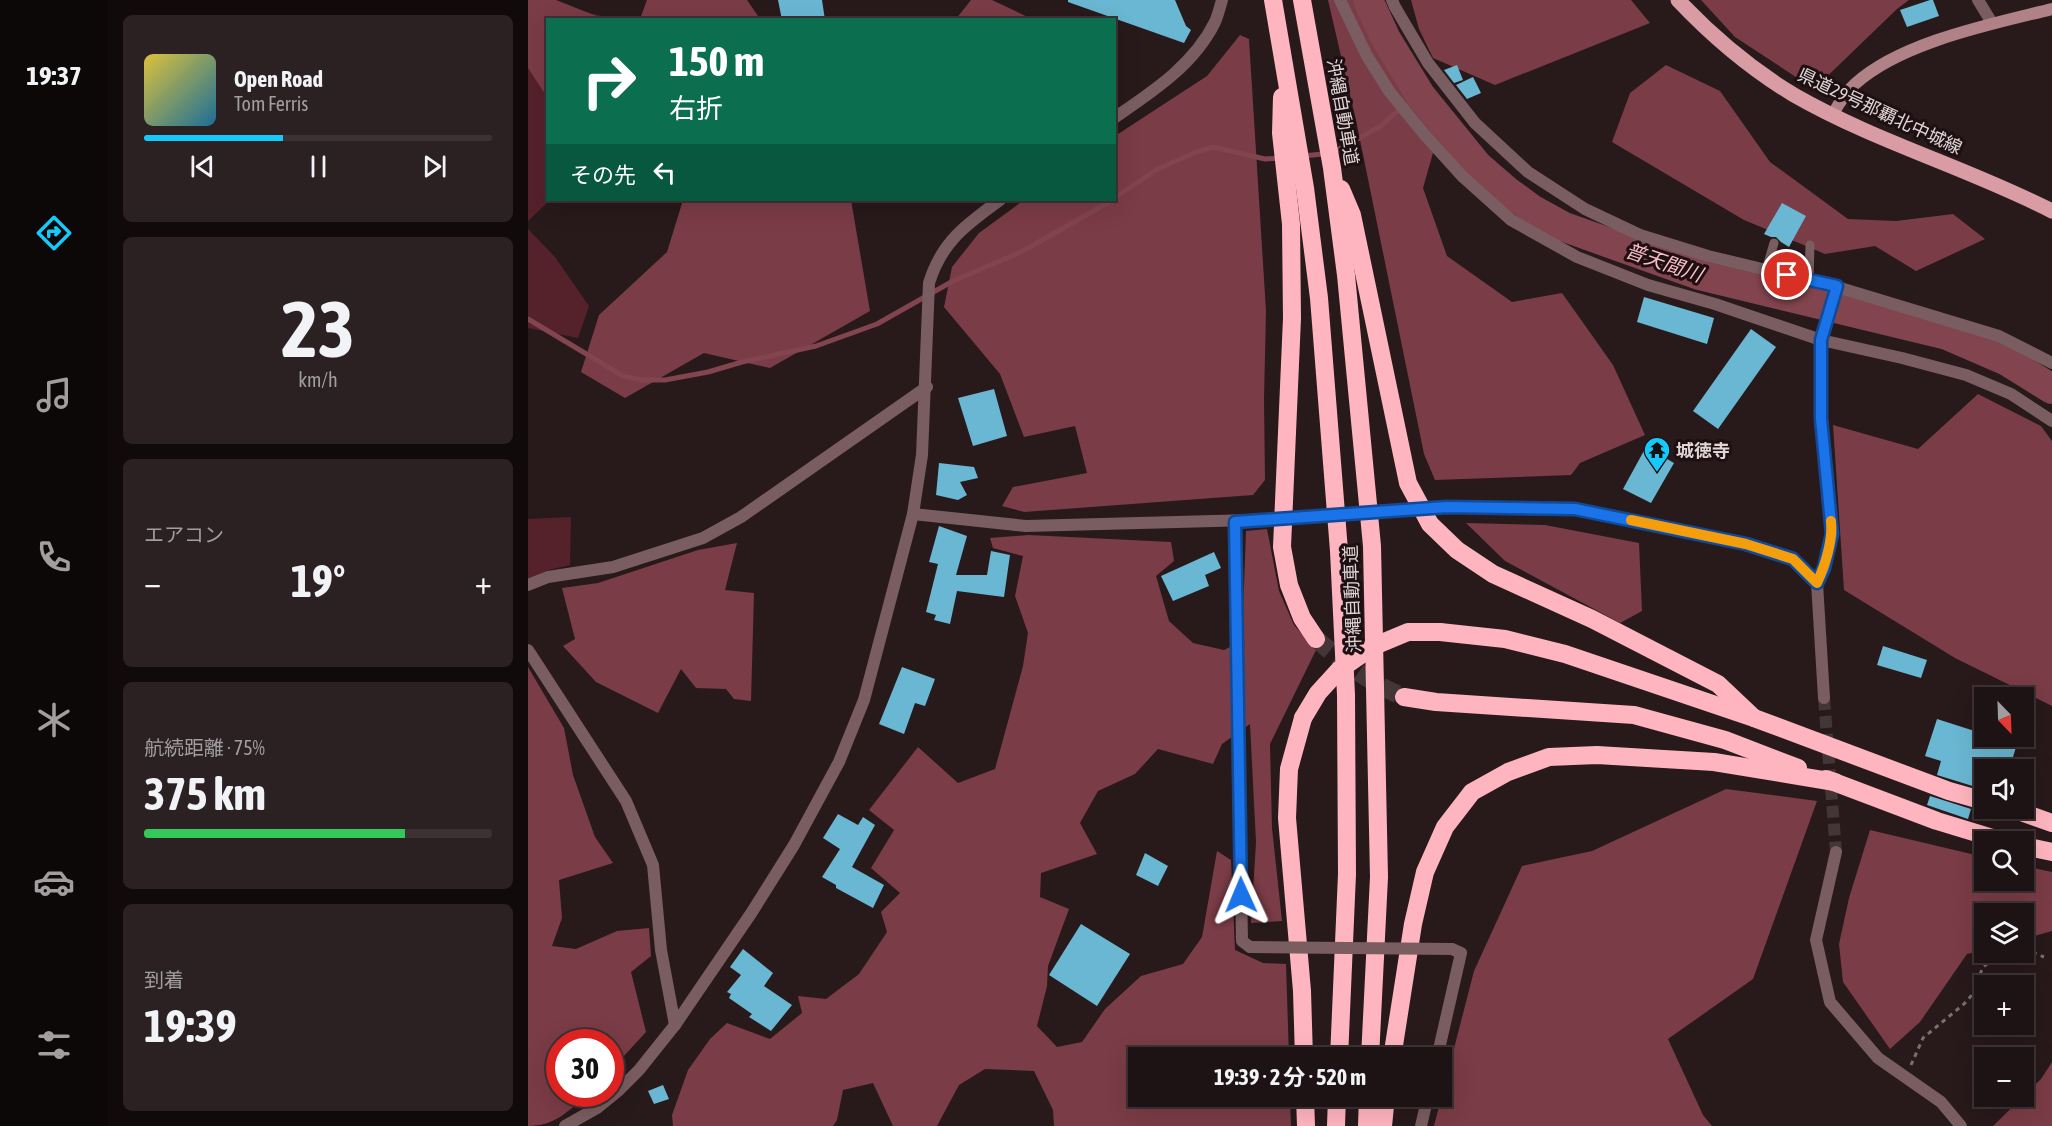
<!DOCTYPE html>
<html lang="ja">
<meta charset="utf-8">
<style>
:root{--surface:#1e1314;--page:#2b2022;--text:#f1f3f6;--muted:#a19ea0;--line:#3c3234;--accent:#15cafb}
body{margin:0;font-family:"Asap Condensed","Noto Sans JP",sans-serif;background:var(--page);color:var(--text);height:100vh;display:flex;flex-direction:column;font-size:22px;white-space:nowrap}
*{box-sizing:border-box;margin:0}
p{font-size:20px;color:var(--muted)}
.icon{flex:none;width:33px;height:33px;fill:none;stroke:currentColor;stroke-width:2;stroke-linecap:round;stroke-linejoin:round}
.map{position:relative;flex:1;overflow:hidden}
.drawer{display:flex;flex-direction:column;gap:15px;padding:15px;background:#100a0b;width:420px}
.drawer>*{flex:none}
.banner{position:absolute;left:18px;top:18px;width:570px;height:183px;border-radius:0px;box-shadow:0 6px 24px #0002,0 0 0 2px var(--line);background:#0b6e4f;color:#fff;overflow:hidden}
.needle{width:39px;rotate:157deg}
.tools{position:absolute;left:1446px;top:687px;display:grid;gap:12px}
.tools a{display:grid;place-items:center;width:60px;height:60px;border-radius:0px;background:var(--surface);box-shadow:0 6px 24px #0002,0 0 0 2px var(--line);font-size:30px}
.speed{position:absolute;left:18px;top:1029px;display:flex;gap:12px;font-size:30px;font-weight:700;text-align:center}
.speed>*{display:grid;place-content:center;width:78px;height:78px;border-radius:50%;background:var(--surface);box-shadow:0 6px 24px #0002,0 0 0 2px var(--line);line-height:1}
.speed .limit{border:9px solid #d22;background:#fff;color:#111}
.pin{position:absolute;display:grid;place-items:center;width:51px;height:51px;color:#fff;margin:-26px;border:3px solid #fff;border-radius:50%;box-shadow:0 2px 6px #0007}
.me{position:absolute;width:66px;margin:-33px;rotate:359deg;stroke-linejoin:round;filter:drop-shadow(0 0 4px #0008)}
.turn{display:flex;align-items:center;gap:21px;height:126px;padding:0 24px;font-size:27px}
.turn .icon{width:78px;height:78px;stroke-width:2.5}
.turn b{display:block;font-size:42px;line-height:51px}
.then{display:flex;align-items:center;height:57px;padding:0 24px;background:#0003;gap:12px;font-size:22px}
.big{font-size:45px;font-weight:700;line-height:1.1}
.drawer .widget{flex:1;display:flex;flex-direction:column;justify-content:center;gap:9px;min-width:0;padding:0 21px;border-radius:9px;background:var(--page)}
.drawer .dial{align-items:center;gap:0}
.dial b{font-size:78px;line-height:1}
.song{display:flex;align-items:center;gap:18px}
.cover{width:72px;height:72px;border-radius:9px;background:linear-gradient(135deg,hsl(50 70% 55%),hsl(200 70% 35%))}
.played{height:6px;border-radius:3px;background:linear-gradient(90deg,var(--accent) 40%,var(--line) 40%)}
.keys{display:flex;justify-content:space-around;direction:ltr}
.heat{display:flex;justify-content:space-between;align-items:center;font-size:33px;direction:ltr}
.charge{height:9px;border-radius:4px;background:linear-gradient(90deg,#34c759 75%,var(--line) 0)}
.trip{position:absolute;left:600px;top:1047px;width:324px;height:60px;border-radius:0px;background:var(--surface);box-shadow:0 6px 24px #0002,0 0 0 2px var(--line);font-weight:700;line-height:60px;text-align:center}
main{display:flex;flex:1;min-height:0}
.dock{display:flex;flex-direction:column;width:108px;justify-content:space-around;align-items:center;background:#0c0808;color:var(--muted)}
.dock .icon{width:42px;height:42px}
.dock .active{color:var(--accent)}
.dock b{font-size:27px;color:var(--text)}
.map>svg:first-child{display:block}
.green{fill:#55212b}
.forest{fill:#7a3c46}
.lines{fill:none;stroke-linecap:round;stroke-linejoin:round}
.stream{stroke:#82444e;stroke-width:5}
.river{stroke:#82444e;stroke-width:30}
.building{fill:#6ab7d3}
.minor-tunnel{stroke:#443537;stroke-width:12;stroke-dasharray:12 6;stroke-linecap:butt}
.motorway-tunnel{stroke:#443537;stroke-width:18;stroke-dasharray:18 9;stroke-linecap:butt}
.path{stroke:#7b6e70;stroke-width:3;stroke-dasharray:4.5 4.5;stroke-linecap:butt}
.service{stroke:#7a5d60;stroke-width:9}
.minor{stroke:#7a5d60;stroke-width:12}
.tertiary{stroke:#7a5d60;stroke-width:12}
.secondary{stroke:#b08186;stroke-width:12}
.primary{stroke:#d99ca4;stroke-width:15}
.motorway{stroke:#ffb5bf;stroke-width:18}
.minor-bridge{stroke:#7a5d60;stroke-width:12}
.motorway-bridge{stroke:#ffb5bf;stroke-width:18}
.route-casing{stroke:#114b97;stroke-width:15}
.route{stroke:#1a73e8;stroke-width:10}
.slow{stroke:#f59e0b;stroke-width:10}
.labels{text-anchor:middle;dominant-baseline:central;stroke-width:6;stroke-linejoin:round;paint-order:stroke}
.street-label{font-size:18px;fill:#e0d5d6;stroke:#1e1012}
.poi-label{font-size:18px;font-weight:bold;fill:#e0d5d6;stroke:#1e1012;text-anchor:start}
.water-label{font-size:20px;font-style:italic;fill:#f9bdc4;stroke:#1e1012}
</style>
<main>
<nav class="dock">
<b>19:37</b>
<svg class="icon active" aria-label="directions" viewBox="0 0 24 24"><path d="M12 3l9 9-9 9-9-9zM9 14v-3h6M13 9l2 2-2 2"/></svg>
<svg class="icon" aria-label="music" viewBox="0 0 24 24"><path d="M9 18V5l10-2v13"/><circle cx="6" cy="18" r="3"/><circle cx="16" cy="16" r="3"/></svg>
<svg class="icon" aria-label="phone" viewBox="0 0 24 24"><path d="M5 4h4l2 5-3 2q2 4 5 5l2-3 5 2v4C11 20 4 13 5 4z"/></svg>
<svg class="icon" aria-label="climate" viewBox="0 0 24 24"><path d="M12 3v18M4 7l16 10M4 17L20 7"/></svg>
<svg class="icon" aria-label="car" viewBox="0 0 24 24"><path d="M5 17H2v-5l4-1 3-4h7l3 4 3 1v5h-3M9 17h6M6 11h13"/><circle cx="7" cy="17" r="2"/><circle cx="17" cy="17" r="2"/></svg>
<svg class="icon" aria-label="filters" viewBox="0 0 24 24"><path d="M4 7h16M4 17h16"/><circle cx="9" cy="7" r="2"/><circle cx="15" cy="17" r="2"/></svg>
</nav>
<section class="drawer">
<div class="widget">
<div class="song"><i class="cover"></i><div><b>Open Road</b><p>Tom Ferris</p></div></div>
<div class="played"></div>
<div class="keys"><svg class="icon" aria-label="previous" viewBox="0 0 24 24"><path d="M18 5L8 12l10 7zM5 5v14"/></svg><svg class="icon" aria-label="pause" viewBox="0 0 24 24"><path d="M8 5v14M16 5v14"/></svg><svg class="icon" aria-label="next" viewBox="0 0 24 24"><path d="M6 5l10 7-10 7zM19 5v14"/></svg></div>
</div>
<div class="widget dial"><b>23</b><p>km/h</p></div>
<div class="widget"><p>エアコン</p>
<div class="heat"><a>−</a><b class="big">19°</b><a>+</a></div>
</div>
<div class="widget"><p>航続距離 · 75%</p><b class="big">375 km</b><div class="charge"></div></div>
<div class="widget"><p>到着</p><b class="big">19:39</b></div>
</section>
<div class="map">
<svg width="1524" height="1126" viewBox="0 0 1524 1126">
<rect width="100%" height="100%" fill="#28191b"/>
<g class="green">
<path d="M0 0 23 6 71 15 75 19 20 20V200H22L0 221Z"/>
<path d="M0 229 27 257 61 306 50 338 0 328Z"/>
<path d="M43 517 42 565 21 570 0 580V519Z"/>
</g>
<g class="forest">
<path d="M0 0H28L76 19 20 20 19 97 0 68Z"/>
<path d="M119 0H219L232 19H112Z"/>
<path d="M443 0H464L504 19H428Z"/>
<path d="M800 0H828L845 46 909 139 895 188 919 256 984 302 1034 293 1085 365 1117 435 1052 463 1043 475 907 480 896 454 829 125Z"/>
<path d="M883 0H1103L1122 23 967 85 905 58 891 29Z"/>
<path d="M1173 0H1381L1369 9 1286 89 1207 37Z"/>
<path d="M712 35 721 39 738 311 736 399 737 480 725 495 496 512 474 506 485 487 559 473 547 426 496 437 472 374 416 307 424 267 451 233 496 200H586L587 136 679 76Z"/>
<path d="M1138 65 1192 91 1242 162 1320 219 1368 221 1425 214 1457 239 1388 271 1347 246 1297 254 1216 220 1084 142 1102 93Z"/>
<path d="M155 200H323L342 311 242 368 176 353 97 398 53 372 71 315 139 252Z"/>
<path d="M1450 394 1513 426 1524 441V706L1427 658 1316 590 1305 425 1390 449Z"/>
<path d="M938 523 1017 525 1111 543 1114 611 1092 623 977 561Z"/>
<path d="M739 529 751 591 766 625 788 650 742 744 744 828 754 921 723 923 728 842 722 724 694 744 685 764 630 749 607 774 570 791 552 823 569 854 513 873 512 897 541 909 520 966 519 986 509 1026 529 1047 554 1042 577 1009 613 976 655 964 674 937 689 851 703 860 707 950 735 963 758 964 761 1057 610 1058V1096L762 1097 763 1126H526L525 1110 506 1071 457 1069 431 1085 409 1126H365L345 1083 315 1090 309 1120 305 1126H145L144 1115 160 1070 182 1039 199 1023 242 1039 274 1013 270 996 298 999 331 974 359 932 353 912 372 893 343 868 366 830 341 810 390 747 430 783 467 769 495 666 500 633 487 596 495 556 465 548 462 538 501 535 643 542 646 561 628 576 641 621 665 643 696 650 714 641 718 531Z"/>
<path d="M209 543 197 590 226 593 223 701 206 699 198 689 168 688 153 669 130 713 68 682 35 646 47 639 34 588 70 583 170 550Z"/>
<path d="M0 667 36 728 45 775 67 837 85 863 31 880 34 918 24 946 48 949 89 931 121 928 123 956 103 972 118 1032 83 1070 82 1042H32V1094H59C41 1111 27 1126 0 1126Z"/>
<path d="M1198 789 1289 801 1225 979 1140 1039 1175 1115 1184 1126H906L946 971 994 866 1064 851Z"/>
<path d="M1342 830 1456 857V880H1496V866L1524 872V931L1496 939V914H1456V950L1439 954 1392 1022 1362 1049 1315 982 1311 944 1321 898Z"/>
<path d="M1524 1062V1126H1465L1513 1079Z"/>
</g>
<g class="lines">
<g class="stream">
<path d="M775 156 804 153 853 126 867 113 893 96"/>
<path d="M586 198 630 169 668 152 685 147 737 159 754 158"/>
<path d="M0 319 95 376 114 380H137L180 372 214 362 288 346 349 324 425 281 493 252 562 213 584 200"/>
</g>
<path class="river" d="M840 0 858 39 893 96 949 165 979 191 1005 210 1034 226 1171 275 1419 335 1479 361 1524 389"/>
</g>
<g class="building">
<path d="M250 0H294L297 20H268V17L254 20Z"/>
<path d="M540 0H647L658 26 663 30 656 43 540 2Z"/>
<path d="M1402 0H1405L1411 16 1379 27 1372 10Z"/>
<path d="M929 65 935 80 926 83 916 70Z"/>
<path d="M945 77 953 93 939 99 928 85Z"/>
<path d="M1254 203 1278 216 1261 247 1253 242 1248 237H1243L1236 234Z"/>
<path d="M1116 297 1186 318 1179 344 1109 322Z"/>
<path d="M1223 329 1248 347 1190 429 1165 411Z"/>
<path d="M466 389 479 436 445 446 430 398Z"/>
<path d="M1118 447 1146 463 1123 503 1095 489Z"/>
<path d="M411 463 446 467 450 478 432 482 439 495 430 500 408 495Z"/>
<path d="M411 526 439 536 428 575H459L463 551 482 555 476 597 429 591 422 624 406 620 408 615 398 612 410 564 401 562Z"/>
<path d="M686 552 693 568 677 575 681 586 645 601 633 576Z"/>
<path d="M1355 646 1399 660 1393 678 1349 665Z"/>
<path d="M374 667 407 679 397 706 387 703 376 734 351 724Z"/>
<path d="M1409 719 1456 734V736H1465L1489 744 1481 770H1456L1451 788 1409 775 1413 761 1397 756Z"/>
<path d="M1402 796 1443 809 1440 819 1399 805Z"/>
<path d="M310 814 330 825 335 817 347 825 324 867 356 885 345 908 308 888V885L294 877 312 849 295 838Z"/>
<path d="M617 853 640 866 630 886 608 875Z"/>
<path d="M553 924 602 954 569 1006 521 975Z"/>
<path d="M215 949 245 973 236 986 264 1005 243 1031 221 1017 224 1014 201 998 203 994 199 992 213 975 202 967Z"/>
<path d="M135 1085 141 1099 126 1104 120 1091Z"/>
</g>
<g class="lines">
<path class="minor-tunnel" d="M1296 698 1308 852"/>
<path class="motorway-tunnel" d="M788 639C816 663 842 683 876 697"/>
<g class="path">
<path d="M1496 949 1516 957"/>
<path d="M1383 1065 1395 1038 1436 1004 1443 996 1455 967 1475 952"/>
</g>
<g class="service">
<path d="M1238 270 1246 243"/>
<path d="M1281 280 1282 245"/>
</g>
<g class="minor">
<path d="M812 0 839 56 861 91 896 134 934 176 983 220 1049 257 1120 285 1187 304 1293 340 1374 358 1438 375 1483 394 1524 421"/>
<path d="M864 0 867 7 900 63 947 123 1000 172 1057 209 1112 235 1180 256 1309 287 1471 336 1524 363"/>
<path d="M919 507 1047 509 1218 544 1265 559 1289 583 1296 698"/>
<path d="M385 514 498 526 724 520"/>
<path d="M707 522 714 941 722 947"/>
<path d="M1289 583 1296 569 1304 534 1294 419 1293 340 1309 287"/>
<path d="M0 585 20 577 85 567 175 538 213 517 399 387"/>
<path d="M0 650 98 801 125 865 133 950 147 1025"/>
<path d="M1308 852 1288 940 1302 1002 1350 1058 1413 1102 1433 1126"/>
<path d="M909 1058 933 953 924 949"/>
<path d="M893 1126 900 1096"/>
</g>
<g class="tertiary">
<path d="M1450 0 1464 23"/>
<path d="M586 118C624 92 666 65 687 22 690 15 692 7 694 0"/>
<path d="M37 1126 69 1108 91 1090 111 1070 147 1025 224 912 266 845 311 762 336 700 385 514 394 455 401 283C414 241 438 225 472 200"/>
</g>
<path class="secondary" d="M1305 114C1311 103 1318 92 1327 84 1373 42 1464 24 1524 9"/>
<path class="primary" d="M1150 0C1184 36 1223 69 1266 95 1348 142 1440 168 1524 211"/>
<g class="motorway">
<path d="M745 0 777 188 791 298 811 551 818 695 819 874 811 1058"/>
<path d="M774 0 804 168 818 275 844 546 851 877 842 1058"/>
<path d="M754 97 753 133 763 224 764 318 754 547 761 585 774 618 788 639"/>
<path d="M813 189 824 215 880 483 902 524 929 550 965 574 1064 619 1190 684 1226 718"/>
<path d="M912 632 977 639 1037 654 1226 718 1421 791 1456 801"/>
<path d="M876 697 908 702 1106 715 1197 740 1270 768"/>
<path d="M775 718 761 769 759 818 774 991 776 1058"/>
<path d="M1298 779 1409 821 1478 842"/>
<path d="M1482 808 1524 823"/>
<path d="M1496 846 1524 852"/>
<path d="M864 1058 885 924 897 872 917 827 944 792 980 772 1021 757 1069 755 1186 762 1307 782"/>
<path d="M777 1096 778 1126"/>
<path d="M808 1126 809 1096"/>
<path d="M839 1126 840 1096"/>
<path d="M855 1126 858 1096"/>
</g>
<g class="minor-bridge">
<path d="M724 520 919 507"/>
<path d="M722 947 924 949"/>
</g>
<path class="motorway-bridge" d="M775 718 790 693 811 670 844 647 880 632H912"/>
</g>
<g class="lines">
<g class="route-casing">
<path id="route" d="M713 895 707 522 919 507 1047 509 1218 544 1265 559 1289 583 1296 568 1304 534 1293 419V340L1309 286 1259 275"/>
</g>
<use href="#route" class="route"/>
<path class="slow" d="M1103 520 1218 544 1265 559 1289 583C1298 563 1305 542 1303 521"/>
</g>
<defs>
<g id="temple-pin" transform="scale(1.35)"><path d="M0 17L-7.5 6A9.5 9.5 0 1 1 7.5 6Z" fill="#15cafb" stroke="#1e1012"/><path d="M0-6L5-2H3V0L6.5 2.5H4V6H1.5V3h-3V6H-4V2.5H-6.5L-3 0V-2H-5Z" fill="#111"/></g>
</defs>
<g fill-rule="evenodd">
<use href="#temple-pin" x="1129" y="450"/>
</g>
<g class="labels">
<g class="street-label">
<text transform="translate(1352 111) rotate(25)">県道29号那覇北中城線</text>
<text transform="translate(815 112) rotate(80)">沖縄自動車道</text>
<text transform="translate(824 599) rotate(-92)">沖縄自動車道</text>
</g>
<g class="poi-label">
<text x="1148" y="450">城徳寺</text>
</g>
<g class="water-label">
<text transform="translate(1136 262) rotate(19)">普天間川</text>
</g>
</g>
</svg>
<div class="tools">
<a><svg class="needle" viewBox="-14 -14 28 28"><path d="M0-13l5 13h-10z" fill="#e53935"/><path d="M0 13l5-13h-10z" fill="#a19ea0"/></svg></a>
<a><svg class="icon" aria-label="sound" viewBox="0 0 24 24"><path d="M4 9h4l5-4v14l-5-4H4zM17 9q2 3 0 6"/></svg></a>
<a><svg class="icon" aria-label="search" viewBox="0 0 24 24"><circle cx="10" cy="10" r="6"/><path d="M15 15l6 6"/></svg></a>
<a><svg class="icon" aria-label="layers" viewBox="0 0 24 24"><path d="M12 4l9 5-9 5-9-5zM3 14l9 5 9-5"/></svg></a>
<a>+</a>
<a>−</a>
</div>
<div class="speed"><div class="limit">30</div></div>
<div class="pin" style="left:1259px;top:275px;background:#d93025"><svg class="icon" aria-label="arrive" viewBox="0 0 24 24"><path d="M6 21V4h12l-3 4 3 4H6"/></svg></div>
<svg class="me" style="left:713px;top:895px" viewBox="-20 -20 40 40"><path d="M0-17L14 15 0 8-14 15z" fill="#1a73e8" stroke="#fff" stroke-width="4"/></svg>
<div class="trip">19:39 · 2 分 · 520 m</div>
<div class="banner">
<div class="turn"><svg class="icon" aria-label="right" viewBox="0 0 24 24"><path d="M7 20v-9h11M14 6l5 5-5 5"/></svg><div><b>150 m</b>右折</div></div>
<div class="then">その先<svg class="icon" aria-label="left" viewBox="0 0 24 24"><path d="M17 20v-9H6M10 6l-5 5 5 5"/></svg></div>
</div>
</div>
</main>
